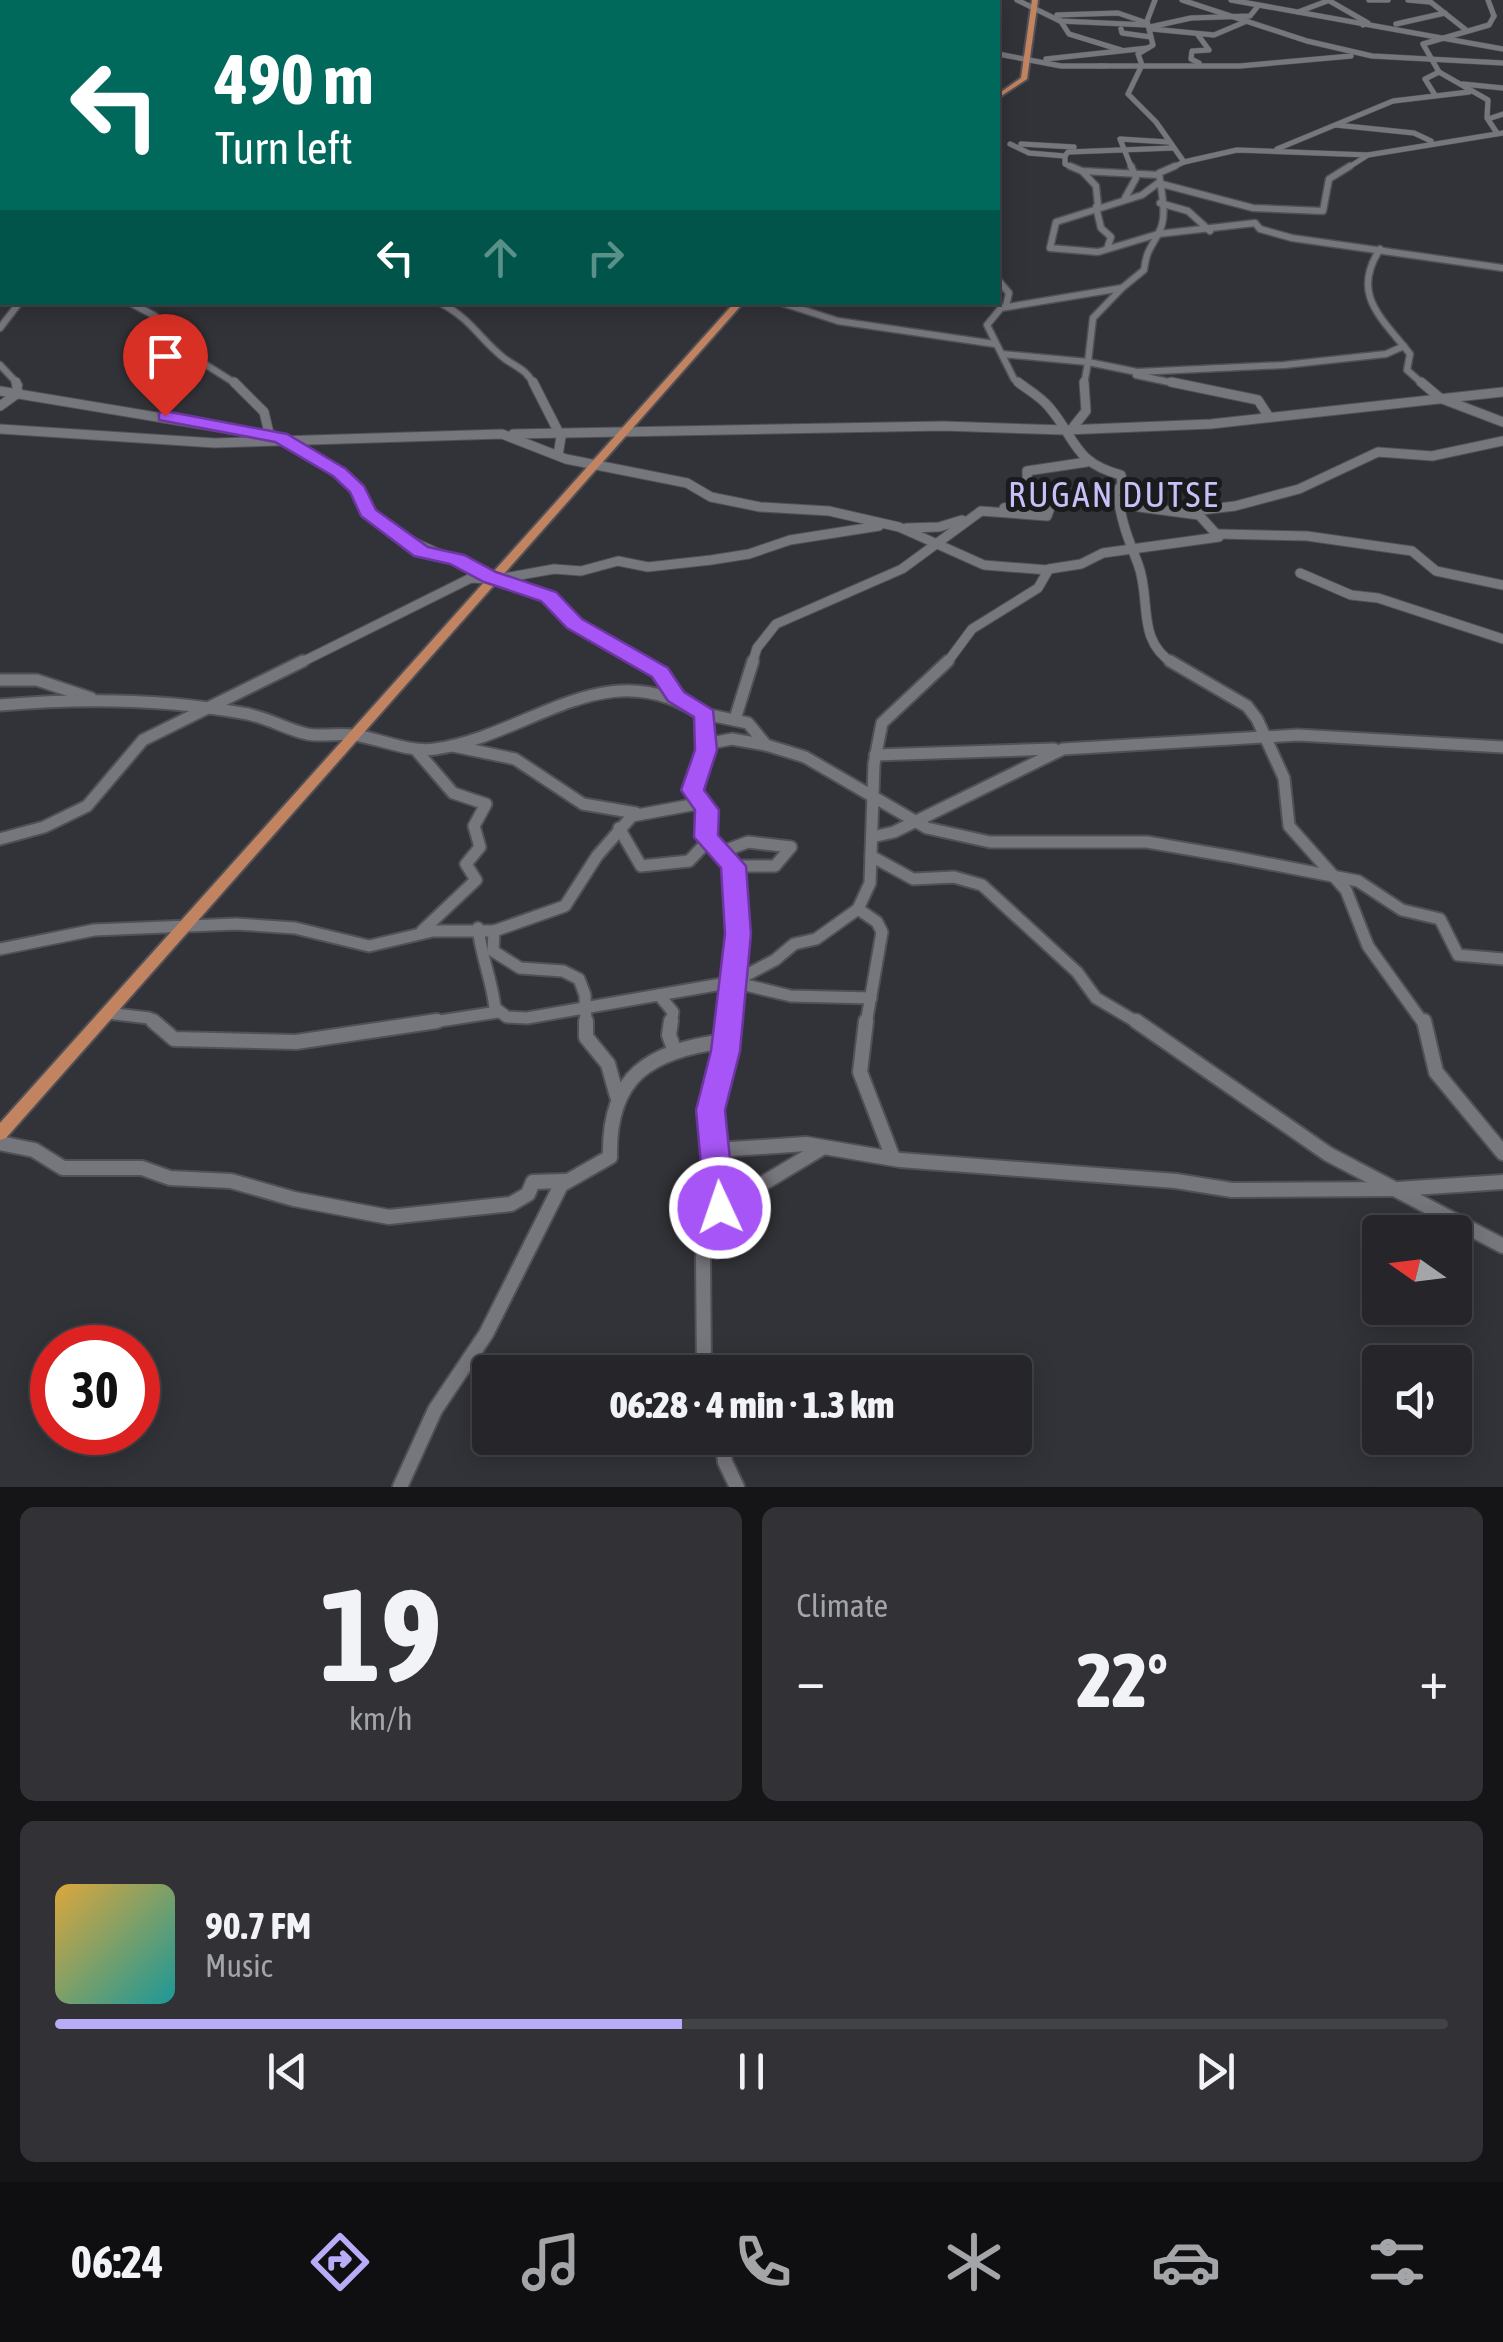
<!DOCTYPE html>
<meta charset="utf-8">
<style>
:root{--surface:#26262a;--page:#323236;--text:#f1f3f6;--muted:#a4a5a8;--line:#424347;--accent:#b8abf7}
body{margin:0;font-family:"Asap Condensed",sans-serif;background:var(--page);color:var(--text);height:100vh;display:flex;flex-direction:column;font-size:38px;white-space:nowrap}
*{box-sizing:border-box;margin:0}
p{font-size:32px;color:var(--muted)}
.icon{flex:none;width:55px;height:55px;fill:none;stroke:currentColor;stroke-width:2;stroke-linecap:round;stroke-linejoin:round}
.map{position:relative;height:1487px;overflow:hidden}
.drawer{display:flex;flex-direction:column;gap:20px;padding:20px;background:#151517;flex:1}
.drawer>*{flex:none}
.guide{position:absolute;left:0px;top:0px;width:1000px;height:305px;box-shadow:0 5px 25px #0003,0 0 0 2px var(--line);background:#00695c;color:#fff;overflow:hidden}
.needle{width:65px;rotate:284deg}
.fabs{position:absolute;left:1362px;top:1215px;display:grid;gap:20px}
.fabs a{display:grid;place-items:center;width:110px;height:110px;border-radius:10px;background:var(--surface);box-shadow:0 5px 25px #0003,0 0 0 2px var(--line);font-size:50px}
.speed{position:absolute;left:30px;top:1325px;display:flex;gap:20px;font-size:50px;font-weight:700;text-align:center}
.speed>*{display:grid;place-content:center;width:130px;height:130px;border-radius:50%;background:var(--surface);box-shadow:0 5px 25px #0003,0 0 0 2px var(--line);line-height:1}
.speed .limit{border:15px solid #d22;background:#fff;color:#111}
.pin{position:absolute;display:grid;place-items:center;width:85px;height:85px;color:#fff;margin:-102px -42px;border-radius:50% 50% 50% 0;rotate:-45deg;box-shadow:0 0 10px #0007}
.pin .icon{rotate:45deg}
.me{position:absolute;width:110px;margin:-55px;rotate:357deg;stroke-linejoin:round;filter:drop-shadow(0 0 8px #0008)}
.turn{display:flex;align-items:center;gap:35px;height:210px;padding:0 50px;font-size:45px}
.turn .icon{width:130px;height:130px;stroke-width:2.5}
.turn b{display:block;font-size:70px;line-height:85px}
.lanes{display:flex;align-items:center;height:95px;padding:0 50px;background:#0003;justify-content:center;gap:50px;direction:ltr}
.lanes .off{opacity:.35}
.big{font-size:75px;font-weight:800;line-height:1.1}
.drawer .tile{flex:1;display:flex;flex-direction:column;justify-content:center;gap:15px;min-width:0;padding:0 35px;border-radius:15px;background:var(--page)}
.drawer .dial{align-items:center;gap:0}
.dial b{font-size:130px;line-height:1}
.song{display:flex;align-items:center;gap:30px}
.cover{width:120px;height:120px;border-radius:15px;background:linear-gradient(135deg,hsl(40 70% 55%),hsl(180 70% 35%))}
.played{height:10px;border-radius:5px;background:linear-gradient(90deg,var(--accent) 45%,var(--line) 45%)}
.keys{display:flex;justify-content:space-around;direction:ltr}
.heat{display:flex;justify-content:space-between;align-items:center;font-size:55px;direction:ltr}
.drawer .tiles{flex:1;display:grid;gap:20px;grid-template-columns:1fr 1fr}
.tile:last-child{grid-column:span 2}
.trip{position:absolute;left:472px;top:1355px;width:560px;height:100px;border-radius:10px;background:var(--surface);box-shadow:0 5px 25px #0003,0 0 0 2px var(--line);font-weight:800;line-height:100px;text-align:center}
.tab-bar{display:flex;height:160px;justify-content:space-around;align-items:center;background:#0f0f11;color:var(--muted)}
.tab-bar .icon{width:70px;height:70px}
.tab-bar .on{color:var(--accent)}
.tab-bar b{font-size:45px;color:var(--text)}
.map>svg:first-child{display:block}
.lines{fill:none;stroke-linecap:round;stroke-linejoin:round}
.minor-far4-casing{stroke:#505056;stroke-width:6}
.minor-far3-casing{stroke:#505056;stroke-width:9}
.minor-far2-casing{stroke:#505056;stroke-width:11}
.minor-far1-casing{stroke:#505056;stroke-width:15}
.minor-casing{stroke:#505056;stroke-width:18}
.major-casing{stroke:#505056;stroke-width:4}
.highway-casing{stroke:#505056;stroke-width:4}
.minor-far4{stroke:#76767d;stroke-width:5}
.minor-far3{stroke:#76767d;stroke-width:6}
.minor-far2{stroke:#76767d;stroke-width:9}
.minor-far1{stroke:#76767d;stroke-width:11}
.minor{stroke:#76767d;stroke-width:14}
.major{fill:#c28361;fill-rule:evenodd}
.highway{fill:#f48b4f;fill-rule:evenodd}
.route{fill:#a855f7;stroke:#6d37a1;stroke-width:2.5}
.labels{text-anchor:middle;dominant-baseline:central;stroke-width:10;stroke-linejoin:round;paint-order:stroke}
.quarter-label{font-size:35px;letter-spacing:2.5px;fill:#c8c0f9;stroke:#1a1b1d}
</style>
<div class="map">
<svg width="1503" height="1487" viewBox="0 0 1503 1487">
<rect width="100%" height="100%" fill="#323338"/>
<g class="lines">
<g class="minor-far4-casing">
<g id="minor-far4">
<path d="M368 0 375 2"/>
<path d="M1017 0 1060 21 1148 25"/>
<path d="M1155 0 1147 21 1153 45 1138 54 1142 65 1128 94 1156 122 1184 162 1169 169"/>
<path d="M1182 0 1307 41 1372 56 1503 63"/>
<path d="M1231 0 1503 49"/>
<path d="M1328 0 1368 23 1363 25"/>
<path d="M1369 0H1388"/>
<path d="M1408 0 1430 2"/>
<path d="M1428 0 1466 30"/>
<path d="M1488 0 1494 16"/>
<path d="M36 2 43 0"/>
<path d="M156 2 160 0"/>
<path d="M501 2 514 0"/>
<path d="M706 2 715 0"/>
<path d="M774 2 796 0"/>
<path d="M1298 12 1330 0"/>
<path d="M1057 15 1118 13 1147 23"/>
<path d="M1494 16 1489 25 1423 44 1439 72 1488 100 1487 118 1497 133"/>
<path d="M1060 20 1069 34 1121 50"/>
<path d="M1396 24 1445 13"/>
<path d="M1150 27 1191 18 1250 16 1258 6"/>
<path d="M1121 29 1122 33 1151 37"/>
<path d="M1152 29 1214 35 1247 21"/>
<path d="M1198 35 1209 50 1192 51 1191 59 1199 63"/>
<path d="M998 54 1061 66H1105"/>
<path d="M1046 59 1148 48"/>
<path d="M1098 66H1240L1351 56"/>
<path d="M1463 84 1503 88"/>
<path d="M1435 95 1425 79 1439 72"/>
<path d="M1488 119 1503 114"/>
<path d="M1336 125 1414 133 1431 141"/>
<path d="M1010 144 1029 153 1065 156 1068 152 1173 148"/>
<path d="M1021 144 1074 147"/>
<path d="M1277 149 1393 101 1469 92"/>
<path d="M1065 156V164L1076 169"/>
<path d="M1184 162 1237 150 1368 155 1503 133"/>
<path d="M1132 169 1120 139 1168 142"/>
<path d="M1346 169 1368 155"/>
</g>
</g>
<g class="minor-far3-casing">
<g id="minor-far3">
<path d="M1070 166 1082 171 1159 175"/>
<path d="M1350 166 1329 179 1323 211 1253 208 1158 183 1142 195 1056 222 1050 248 1098 252 1158 234 1255 223 1260 229 1292 238 1503 268"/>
<path d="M1082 171 1096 186 1098 206"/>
<path d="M0 190 2 185"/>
<path d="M1125 198 1136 178 1131 166"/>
<path d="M1160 203 1188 211 1210 231"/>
<path d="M1096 207 1101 228 1111 237 1107 249"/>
<path d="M1380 249C1350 295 1382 318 1410 354L1407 370 1424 385"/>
<path d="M998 280 1009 293 1006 306"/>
<path d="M129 302 155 316 173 344 238 385"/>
<path d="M439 302C474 321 478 338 505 359 518 368 527 370 534 385"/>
<path d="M779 302 838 321 995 344"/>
<path d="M0 328 20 302"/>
<path d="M1002 354 1088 362 1093 318 1122 288"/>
<path d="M0 365 19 385"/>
<path d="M1136 375 1183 385"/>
<path d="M1021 385 1014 379 987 325 1001 308 1122 288 1144 270C1147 248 1151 249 1159 232 1168 216 1161 191 1159 173L1175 166"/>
<path d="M1084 385 1088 362 1137 372 1284 365 1386 354 1404 346"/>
</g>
</g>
<g class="minor-far2-casing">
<g id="minor-far2">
<path d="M234 382 264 412 269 433 338 471 378 519 402 537 489 576"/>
<path d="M533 382 561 437 558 455"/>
<path d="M1171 382 1258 400 1269 417"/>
<path d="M1421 382 1440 398 1503 422"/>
<path d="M0 391 265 435"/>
<path d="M0 406 18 393 16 382"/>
<path d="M1074 426 1086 411 1084 382"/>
<path d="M0 429 215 443 502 434 566 459 687 483 711 497 760 507 829 511 899 527 984 565 1048 570"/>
<path d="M513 434 943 426 1065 430 1211 424 1503 392"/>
<path d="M1119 504C1124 530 1129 540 1138 564 1152 600 1135 640 1174 664"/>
<path d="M1004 508 1028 503 1027 471 1087 462"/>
<path d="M1193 511 1235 506 1299 489 1378 452 1432 456 1503 441"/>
<path d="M906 528 939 527 962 520"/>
<path d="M1219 534 1307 536 1412 551 1436 571 1503 585"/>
<path d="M1300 573 1351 595 1378 598 1503 639"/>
<path d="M504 578 554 569 581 571 618 561 648 567 711 560 749 554 790 540 879 526"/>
<path d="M298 664 471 578 510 580 549 597 575 624 644 664"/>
<path d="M752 664 757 648 776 624 902 569 981 511 1047 516 1051 505 1068 496 1110 497"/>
<path d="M946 664 972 629 1038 588 1049 569 1081 564 1103 553 1219 537 1199 515 1139 507 1112 498 1122 484 1121 475C1073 462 1077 440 1049 407 1041 397 1028 390 1018 382"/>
</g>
</g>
<g class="minor-far1-casing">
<g id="minor-far1">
<path d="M639 661 660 673 679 699"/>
<path d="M1170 661 1247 706 1257 719 1284 778 1289 826 1346 890 1368 946 1424 1024"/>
<path d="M0 680H37L91 698"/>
<path d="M0 705C79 698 164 699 242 713 265 716 285 729 307 734 322 737 338 733 353 735 379 738 409 753 435 749 532 735 609 647 706 718V750L694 795 707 810 706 837 733 866 738 934 733 982"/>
<path d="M705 714 748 723 766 745 805 757 927 828 990 842H1147L1234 857 1358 881 1402 910 1440 919 1458 955 1503 959"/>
<path d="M735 719 753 661"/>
<path d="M706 744 732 739 766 745"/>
<path d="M453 746 515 759 583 804 636 813"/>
<path d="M416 750 453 793 486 804 474 826 480 847 466 864 476 880 422 931"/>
<path d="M875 755 1054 749"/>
<path d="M619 828 641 866 689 861 709 840"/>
<path d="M872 837 894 832 1063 749 1298 735 1503 747"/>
<path d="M0 839 44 827 87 806 143 740 303 661"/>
<path d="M721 852 748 842 791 847 775 866H733"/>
<path d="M871 856 913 879 954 877 982 885 1077 972 1096 998 1140 1024"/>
<path d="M858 909 877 922 882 932 866 1024"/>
<path d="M478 928C481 956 492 980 495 1008L507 1017 527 1018 733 982 791 996 871 998"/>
<path d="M494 931 493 951 520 968 563 971 579 979 585 995 586 1024"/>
<path d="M0 949 94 930 236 924 295 928 369 946 433 931H494L565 906 597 856 632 816 702 803"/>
<path d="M659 995 673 1012 671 1024"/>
<path d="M107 1013 149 1018 156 1024"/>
<path d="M420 1024 498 1012"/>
<path d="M729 1024 733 982 775 960 794 944 816 939 858 909 870 883 874 764 882 723 948 661"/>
</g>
</g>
<g class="minor-casing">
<g id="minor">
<path d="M153 1021 174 1039 296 1042 437 1021"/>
<path d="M586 1021V1037L608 1064 617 1096"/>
<path d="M671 1021 669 1035 674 1049"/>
<path d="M866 1021 860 1072 893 1158"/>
<path d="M1136 1021 1328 1154 1503 1246"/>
<path d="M1424 1021 1436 1072 1503 1153"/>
<path d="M0 1143 34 1150 63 1168H142L170 1178 231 1181 294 1199 389 1217 511 1204 528 1194 533 1182 565 1181"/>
<path d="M717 1150 806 1144 900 1160 1176 1181 1232 1190 1398 1189 1503 1182"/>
<path d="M720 1215 737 1199 822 1148"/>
<path d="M704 1372 703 1257 721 1196 710 1110 729 1021"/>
<path d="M722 1438 725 1462 737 1487"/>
<path d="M400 1487 435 1410 486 1334 561 1185 610 1157C608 1075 650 1051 725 1041"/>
</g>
</g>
<g class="major-casing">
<g id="major">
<path d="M1032 0H1038L1027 79 998 98V94L1021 78Z"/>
<path d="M735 302H744L6 1138 0 1140V1123Z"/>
</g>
</g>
<g class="highway-casing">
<rect id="highway" x="0" y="125" width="2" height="4"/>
</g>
<use href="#minor-far4" class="minor-far4"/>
<use href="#minor-far3" class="minor-far3"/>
<use href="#minor-far2" class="minor-far2"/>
<use href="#minor-far1" class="minor-far1"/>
<use href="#minor" class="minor"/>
<use href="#major" class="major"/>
<use href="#highway" class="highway"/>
</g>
<path class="route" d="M165 411 287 434 346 469 364 486 376 510 428 547 464 555 496 572 556 592 582 619 668 668 684 692 713 710 717 750 704 790 719 810 718 835 746 866 751 934 740 1051 725 1110 735 1208 731 1216 720 1220 709 1216 705 1208 696 1110 711 1051 725 934 721 868 694 837 695 810 681 790 695 750 694 717 668 701 652 677 567 628 541 601 484 582 450 564 414 556 361 516 350 492 333 476 275 442 159 420V413Z"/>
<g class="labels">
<g class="quarter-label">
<text x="1114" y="494">RUGAN DUTSE</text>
</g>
</g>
</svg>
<div class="fabs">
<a><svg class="needle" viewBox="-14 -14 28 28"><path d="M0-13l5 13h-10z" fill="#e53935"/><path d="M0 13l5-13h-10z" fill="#a4a5a8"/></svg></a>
<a><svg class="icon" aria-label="sound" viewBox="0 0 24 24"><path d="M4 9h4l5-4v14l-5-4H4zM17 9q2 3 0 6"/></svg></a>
</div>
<div class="speed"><div class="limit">30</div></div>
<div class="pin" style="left:165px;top:416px;background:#d93025"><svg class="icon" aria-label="arrive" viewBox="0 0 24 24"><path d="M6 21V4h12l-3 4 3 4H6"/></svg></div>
<svg class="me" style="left:720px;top:1208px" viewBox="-20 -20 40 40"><circle r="17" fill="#a855f7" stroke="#fff" stroke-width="3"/><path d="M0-11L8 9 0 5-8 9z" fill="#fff"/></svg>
<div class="trip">06:28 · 4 min · 1.3 km</div>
<div class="guide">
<div class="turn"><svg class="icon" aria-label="left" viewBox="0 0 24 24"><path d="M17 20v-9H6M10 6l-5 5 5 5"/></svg><div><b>490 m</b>Turn left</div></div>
<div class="lanes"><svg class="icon" aria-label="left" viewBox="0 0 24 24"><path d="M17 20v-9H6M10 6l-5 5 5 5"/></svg><svg class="icon off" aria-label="ahead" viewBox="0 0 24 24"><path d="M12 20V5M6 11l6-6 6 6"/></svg><svg class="icon off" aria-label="right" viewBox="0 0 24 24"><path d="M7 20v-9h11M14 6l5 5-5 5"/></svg></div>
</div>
</div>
<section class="drawer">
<div class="tiles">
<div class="tile dial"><b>19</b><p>km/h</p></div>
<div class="tile"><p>Climate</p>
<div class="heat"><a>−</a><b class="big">22°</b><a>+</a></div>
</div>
<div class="tile">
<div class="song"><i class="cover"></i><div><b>90.7 FM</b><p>Music</p></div></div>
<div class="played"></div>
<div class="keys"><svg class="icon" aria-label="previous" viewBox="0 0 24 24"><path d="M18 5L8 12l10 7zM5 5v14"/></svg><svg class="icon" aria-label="pause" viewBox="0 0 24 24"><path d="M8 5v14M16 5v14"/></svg><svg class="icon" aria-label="next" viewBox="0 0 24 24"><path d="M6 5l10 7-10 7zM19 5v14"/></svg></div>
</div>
</div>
</section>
<nav class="tab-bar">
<b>06:24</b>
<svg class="icon on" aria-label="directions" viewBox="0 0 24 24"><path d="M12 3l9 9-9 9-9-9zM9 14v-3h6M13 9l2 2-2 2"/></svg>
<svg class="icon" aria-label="music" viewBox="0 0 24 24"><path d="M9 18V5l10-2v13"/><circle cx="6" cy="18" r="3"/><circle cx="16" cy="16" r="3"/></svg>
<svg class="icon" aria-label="phone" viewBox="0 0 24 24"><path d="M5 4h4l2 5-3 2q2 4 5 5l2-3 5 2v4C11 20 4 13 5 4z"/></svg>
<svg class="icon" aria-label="climate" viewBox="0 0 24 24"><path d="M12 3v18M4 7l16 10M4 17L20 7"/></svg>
<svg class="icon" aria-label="car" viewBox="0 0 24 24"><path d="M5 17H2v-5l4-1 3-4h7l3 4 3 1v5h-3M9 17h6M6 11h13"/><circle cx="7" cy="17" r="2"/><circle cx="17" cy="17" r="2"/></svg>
<svg class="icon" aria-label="filters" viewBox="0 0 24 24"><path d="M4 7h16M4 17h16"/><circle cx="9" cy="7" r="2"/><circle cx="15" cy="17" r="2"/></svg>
</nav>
